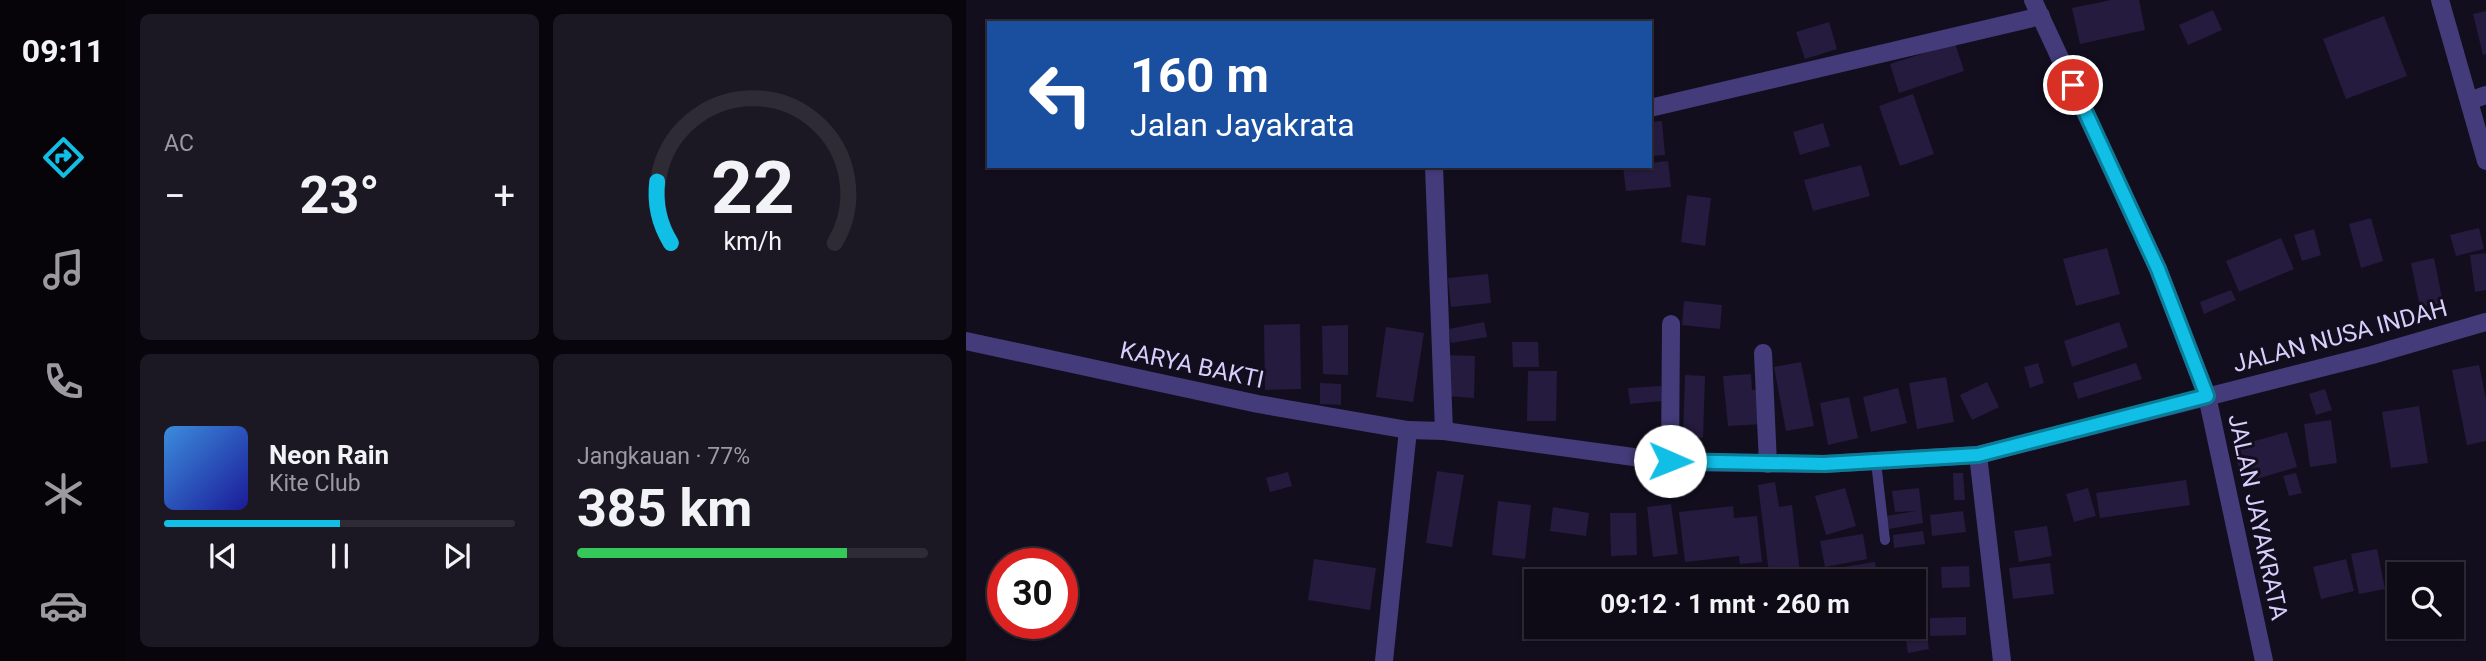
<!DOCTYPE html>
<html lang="id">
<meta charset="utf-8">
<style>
:root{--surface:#0e0a16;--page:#1c1823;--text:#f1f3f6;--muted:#9b9aa1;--line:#2e2b35;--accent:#10bee6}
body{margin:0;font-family:Roboto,sans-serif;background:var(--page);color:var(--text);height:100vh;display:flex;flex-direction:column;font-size:26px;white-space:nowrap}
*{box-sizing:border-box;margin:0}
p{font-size:23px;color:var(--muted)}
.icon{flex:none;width:38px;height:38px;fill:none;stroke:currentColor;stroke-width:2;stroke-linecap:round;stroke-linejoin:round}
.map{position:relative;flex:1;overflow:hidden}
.side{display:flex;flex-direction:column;gap:14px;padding:14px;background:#08060c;width:840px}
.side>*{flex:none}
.banner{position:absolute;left:21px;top:21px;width:665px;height:147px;border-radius:0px;box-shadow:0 2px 5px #0004,0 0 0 2px var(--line);background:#1a4fa0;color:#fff;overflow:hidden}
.buttons{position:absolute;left:1421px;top:562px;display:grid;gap:14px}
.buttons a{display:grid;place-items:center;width:77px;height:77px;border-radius:0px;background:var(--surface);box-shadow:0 2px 5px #0004,0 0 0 2px var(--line);font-size:35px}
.speed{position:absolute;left:21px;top:548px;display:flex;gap:14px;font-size:35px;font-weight:700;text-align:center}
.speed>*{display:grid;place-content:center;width:91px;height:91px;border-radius:50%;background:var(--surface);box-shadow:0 2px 5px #0004,0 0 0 2px var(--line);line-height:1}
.speed .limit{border:10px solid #d22;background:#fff;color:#111}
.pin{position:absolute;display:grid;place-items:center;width:60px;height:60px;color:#fff;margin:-30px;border:4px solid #fff;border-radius:50%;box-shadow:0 2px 7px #0007}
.me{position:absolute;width:77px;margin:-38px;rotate:91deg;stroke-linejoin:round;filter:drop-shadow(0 0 5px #0008)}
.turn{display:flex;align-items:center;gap:24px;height:147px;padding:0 28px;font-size:32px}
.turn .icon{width:91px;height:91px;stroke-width:2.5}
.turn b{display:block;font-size:49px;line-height:60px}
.big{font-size:52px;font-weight:700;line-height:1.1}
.side .tile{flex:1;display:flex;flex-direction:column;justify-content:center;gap:10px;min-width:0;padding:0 24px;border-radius:10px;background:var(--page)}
.side .dial{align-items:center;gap:0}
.dial svg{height:182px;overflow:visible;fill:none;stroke:var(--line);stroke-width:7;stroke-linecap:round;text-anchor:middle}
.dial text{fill:var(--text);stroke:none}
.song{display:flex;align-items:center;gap:21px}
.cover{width:84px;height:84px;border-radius:10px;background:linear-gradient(135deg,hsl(210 70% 55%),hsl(240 70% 35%))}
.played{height:7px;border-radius:4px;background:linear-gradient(90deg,var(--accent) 50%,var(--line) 50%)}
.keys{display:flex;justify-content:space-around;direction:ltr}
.heat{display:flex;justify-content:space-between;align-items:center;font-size:38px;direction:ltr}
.charge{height:10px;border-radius:5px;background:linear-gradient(90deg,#34c759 77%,var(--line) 0)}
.side .tiles{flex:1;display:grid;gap:14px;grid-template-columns:repeat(2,1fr)}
.trip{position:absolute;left:558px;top:569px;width:402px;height:70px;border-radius:0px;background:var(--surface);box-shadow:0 2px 5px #0004,0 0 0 2px var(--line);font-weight:700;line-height:70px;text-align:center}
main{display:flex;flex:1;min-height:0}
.tab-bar{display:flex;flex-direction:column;width:126px;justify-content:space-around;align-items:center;background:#060409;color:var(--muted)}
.tab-bar .icon{width:49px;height:49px}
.tab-bar .current{color:var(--accent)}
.tab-bar b{font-size:32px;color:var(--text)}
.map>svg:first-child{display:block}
.building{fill:#251b3e}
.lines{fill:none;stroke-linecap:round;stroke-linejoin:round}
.lane{stroke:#443c7a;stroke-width:10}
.street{stroke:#443c7a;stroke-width:18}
.route-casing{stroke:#0a7c96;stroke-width:18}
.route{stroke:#10bee6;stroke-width:12}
.labels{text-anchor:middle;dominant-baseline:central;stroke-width:6;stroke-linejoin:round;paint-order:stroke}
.street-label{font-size:24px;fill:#d7cefc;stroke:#120e1e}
</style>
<main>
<nav class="tab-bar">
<b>09:11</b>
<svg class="icon current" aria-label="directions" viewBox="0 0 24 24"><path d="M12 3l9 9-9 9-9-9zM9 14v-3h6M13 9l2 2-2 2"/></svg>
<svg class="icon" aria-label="music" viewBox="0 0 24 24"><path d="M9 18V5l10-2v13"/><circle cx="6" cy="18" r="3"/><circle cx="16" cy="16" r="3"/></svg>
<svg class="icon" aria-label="phone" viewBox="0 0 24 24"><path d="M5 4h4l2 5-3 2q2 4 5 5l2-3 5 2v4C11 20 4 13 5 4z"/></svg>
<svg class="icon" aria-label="climate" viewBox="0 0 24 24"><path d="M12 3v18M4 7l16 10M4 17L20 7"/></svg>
<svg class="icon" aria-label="car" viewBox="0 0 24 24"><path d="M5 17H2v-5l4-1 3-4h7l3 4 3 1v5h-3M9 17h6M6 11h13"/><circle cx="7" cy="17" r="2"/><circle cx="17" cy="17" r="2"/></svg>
</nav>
<section class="side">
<div class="tiles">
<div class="tile"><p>AC</p>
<div class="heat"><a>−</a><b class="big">23°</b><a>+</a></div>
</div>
<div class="tile dial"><svg viewBox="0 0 100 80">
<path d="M14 69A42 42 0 1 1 86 69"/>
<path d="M14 69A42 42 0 0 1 8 42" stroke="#10bee6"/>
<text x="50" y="56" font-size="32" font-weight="700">22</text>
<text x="50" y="72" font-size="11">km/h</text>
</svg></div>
<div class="tile">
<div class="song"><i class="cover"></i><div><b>Neon Rain</b><p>Kite Club</p></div></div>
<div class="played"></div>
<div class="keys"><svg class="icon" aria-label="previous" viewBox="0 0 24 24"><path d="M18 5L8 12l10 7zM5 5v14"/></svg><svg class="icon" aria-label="pause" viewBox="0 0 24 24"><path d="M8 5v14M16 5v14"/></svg><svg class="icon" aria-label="next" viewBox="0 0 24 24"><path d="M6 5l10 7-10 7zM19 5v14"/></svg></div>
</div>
<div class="tile"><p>Jangkauan · 77%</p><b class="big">385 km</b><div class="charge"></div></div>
</div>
</section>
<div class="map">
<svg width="1520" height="661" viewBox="0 0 1520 661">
<rect width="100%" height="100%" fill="#120e1e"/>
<g class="building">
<path d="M1145 0H1173L1179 30 1114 44 1106 8Z"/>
<path d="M1247 10 1256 30 1222 45 1213 25Z"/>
<path d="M1520 11V54L1517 55 1507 14Z"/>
<path d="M1418 16 1441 76 1380 99 1357 39Z"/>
<path d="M863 22 871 49 839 59 830 32Z"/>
<path d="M989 43 998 71 933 93 924 64Z"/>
<path d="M947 94 968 154 934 166 913 106Z"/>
<path d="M696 121 699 155 684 156V122Z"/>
<path d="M857 123 864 146 834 155 827 132Z"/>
<path d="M702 161 705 187 660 191 657 166H684V163Z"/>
<path d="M895 165 904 196 847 211 838 180Z"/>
<path d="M721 195 745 198 739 246 715 242Z"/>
<path d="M1405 218 1417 261 1395 268 1383 224Z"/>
<path d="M1513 228 1518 249 1490 256 1484 235Z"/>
<path d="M1348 229 1355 255 1336 261 1328 235Z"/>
<path d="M1315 238 1328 269 1273 292 1260 261Z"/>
<path d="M1141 248 1154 294 1110 306 1097 259Z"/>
<path d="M1520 253V290L1509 292 1504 255Z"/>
<path d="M1468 258 1477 303 1454 307 1445 263Z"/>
<path d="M522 274 525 303 485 307 482 278Z"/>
<path d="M1265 290 1270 300 1238 314 1234 302Z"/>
<path d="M718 301 756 305 754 329 716 325Z"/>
<path d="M518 322 521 337 485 343 483 329Z"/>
<path d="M1153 322 1162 347 1106 367 1098 341Z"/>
<path d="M334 324 335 389 299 390 298 325Z"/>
<path d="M382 325V375L357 374 356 326Z"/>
<path d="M420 327 458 333 447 402 410 397Z"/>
<path d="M546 342H572L573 367H547Z"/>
<path d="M481 355 509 356 508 398 479 396Z"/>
<path d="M835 362 848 426 820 431 808 367Z"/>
<path d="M1072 363 1078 383 1064 388 1058 367Z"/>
<path d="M1170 363 1176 379 1112 399 1107 383Z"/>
<path d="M1513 365 1520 399V441L1501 445 1486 370Z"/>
<path d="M562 371H591L590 421H561Z"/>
<path d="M785 374 786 390 795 389 797 424 762 426 757 376Z"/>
<path d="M719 375 739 376 737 438 717 437Z"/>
<path d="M980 377 988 422 951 429 943 383Z"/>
<path d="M1021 382 1033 407 1006 420 994 395Z"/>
<path d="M354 383 375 384V405L354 404Z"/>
<path d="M695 386 696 401 664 404 662 388Z"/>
<path d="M932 388 941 423 905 432 897 397Z"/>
<path d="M1359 389 1366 410 1350 415 1343 394Z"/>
<path d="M883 397 892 438 862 445 854 403Z"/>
<path d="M1453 406 1462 463 1425 468 1416 412Z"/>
<path d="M1365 420 1371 463 1344 467 1338 424Z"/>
<path d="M1321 432 1331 467 1277 483 1267 447Z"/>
<path d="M471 471 498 475 486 547 460 543Z"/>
<path d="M322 472 326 486 304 492 300 478Z"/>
<path d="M987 473H997L999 500H988Z"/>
<path d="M1330 473 1336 493 1323 496 1317 476Z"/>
<path d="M1220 480 1224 505 1134 518 1130 493Z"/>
<path d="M809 482 813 507 826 505 835 581H804L792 485Z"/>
<path d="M879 488 890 526 860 535 849 496Z"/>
<path d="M953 488 957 523 923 529 920 516 950 511 929 512 926 491Z"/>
<path d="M1122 488 1130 516 1108 522 1100 494Z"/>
<path d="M532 501 565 505 559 559 526 555Z"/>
<path d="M705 504 712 554 687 557 681 507Z"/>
<path d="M767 506 768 518 791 516 796 562 774 564 773 556 719 562 713 512Z"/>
<path d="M587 507 623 513 620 536 584 531Z"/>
<path d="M997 511 1000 532 966 536 964 515Z"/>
<path d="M644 513H670L671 555 645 556Z"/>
<path d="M1081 526 1086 556 1053 562 1048 531Z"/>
<path d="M957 531 959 544 928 548 927 535Z"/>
<path d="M897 534 901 559 859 567 854 541Z"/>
<path d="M1411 549 1419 589 1393 594 1385 554Z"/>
<path d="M348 559 410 568 404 610 342 600Z"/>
<path d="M1380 559 1388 591 1355 599 1347 567Z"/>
<path d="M909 562 912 581H859L858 570Z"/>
<path d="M1084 563 1088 594 1047 599 1043 568Z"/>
<path d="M1003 566 1004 587 976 588 975 567Z"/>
<path d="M956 611 963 649 942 653 938 626H948V613Z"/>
<path d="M1000 617V635L964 636V618Z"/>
</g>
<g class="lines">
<path class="lane" d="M910 462 919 540"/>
<g class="street">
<path d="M1067 0 1192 269 1241 396 1298 661"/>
<path d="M1474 0 1520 161"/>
<path d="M1503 101 1520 95"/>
<path d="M684 108 1075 16"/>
<path d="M468 166 478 431"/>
<path d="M0 341 292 404 442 430"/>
<path d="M797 353 802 464"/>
<path d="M1012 455 1036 661"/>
<path d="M704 462 705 324"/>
<path d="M418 661 442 430 478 431 704 462 858 464 1012 455 1406 355 1520 322"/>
</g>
</g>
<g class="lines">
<g class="route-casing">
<path id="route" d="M704 461 858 464 1012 455 1241 396 1192 269 1107 85"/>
</g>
<use href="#route" class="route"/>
</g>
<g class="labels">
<g class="street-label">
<text transform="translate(1374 336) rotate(-15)">JALAN NUSA INDAH</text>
<text transform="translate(226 365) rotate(12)">KARYA BAKTI</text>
<text transform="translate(1292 517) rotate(78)">JALAN JAYAKRATA</text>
</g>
</g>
</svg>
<div class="buttons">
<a><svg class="icon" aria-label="search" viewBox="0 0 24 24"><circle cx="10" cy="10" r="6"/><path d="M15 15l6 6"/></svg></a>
</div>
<div class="speed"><div class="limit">30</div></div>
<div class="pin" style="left:1107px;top:85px;background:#d93025"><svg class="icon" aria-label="arrive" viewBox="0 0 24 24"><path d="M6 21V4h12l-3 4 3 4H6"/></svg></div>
<svg class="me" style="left:704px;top:461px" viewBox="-20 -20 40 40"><circle r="19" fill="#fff"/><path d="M0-13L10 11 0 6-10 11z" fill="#10bee6"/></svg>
<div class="trip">09:12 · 1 mnt · 260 m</div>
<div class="banner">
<div class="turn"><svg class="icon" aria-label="left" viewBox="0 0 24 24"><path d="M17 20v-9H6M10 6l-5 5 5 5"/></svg><div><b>160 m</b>Jalan Jayakrata</div></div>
</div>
</div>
</main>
